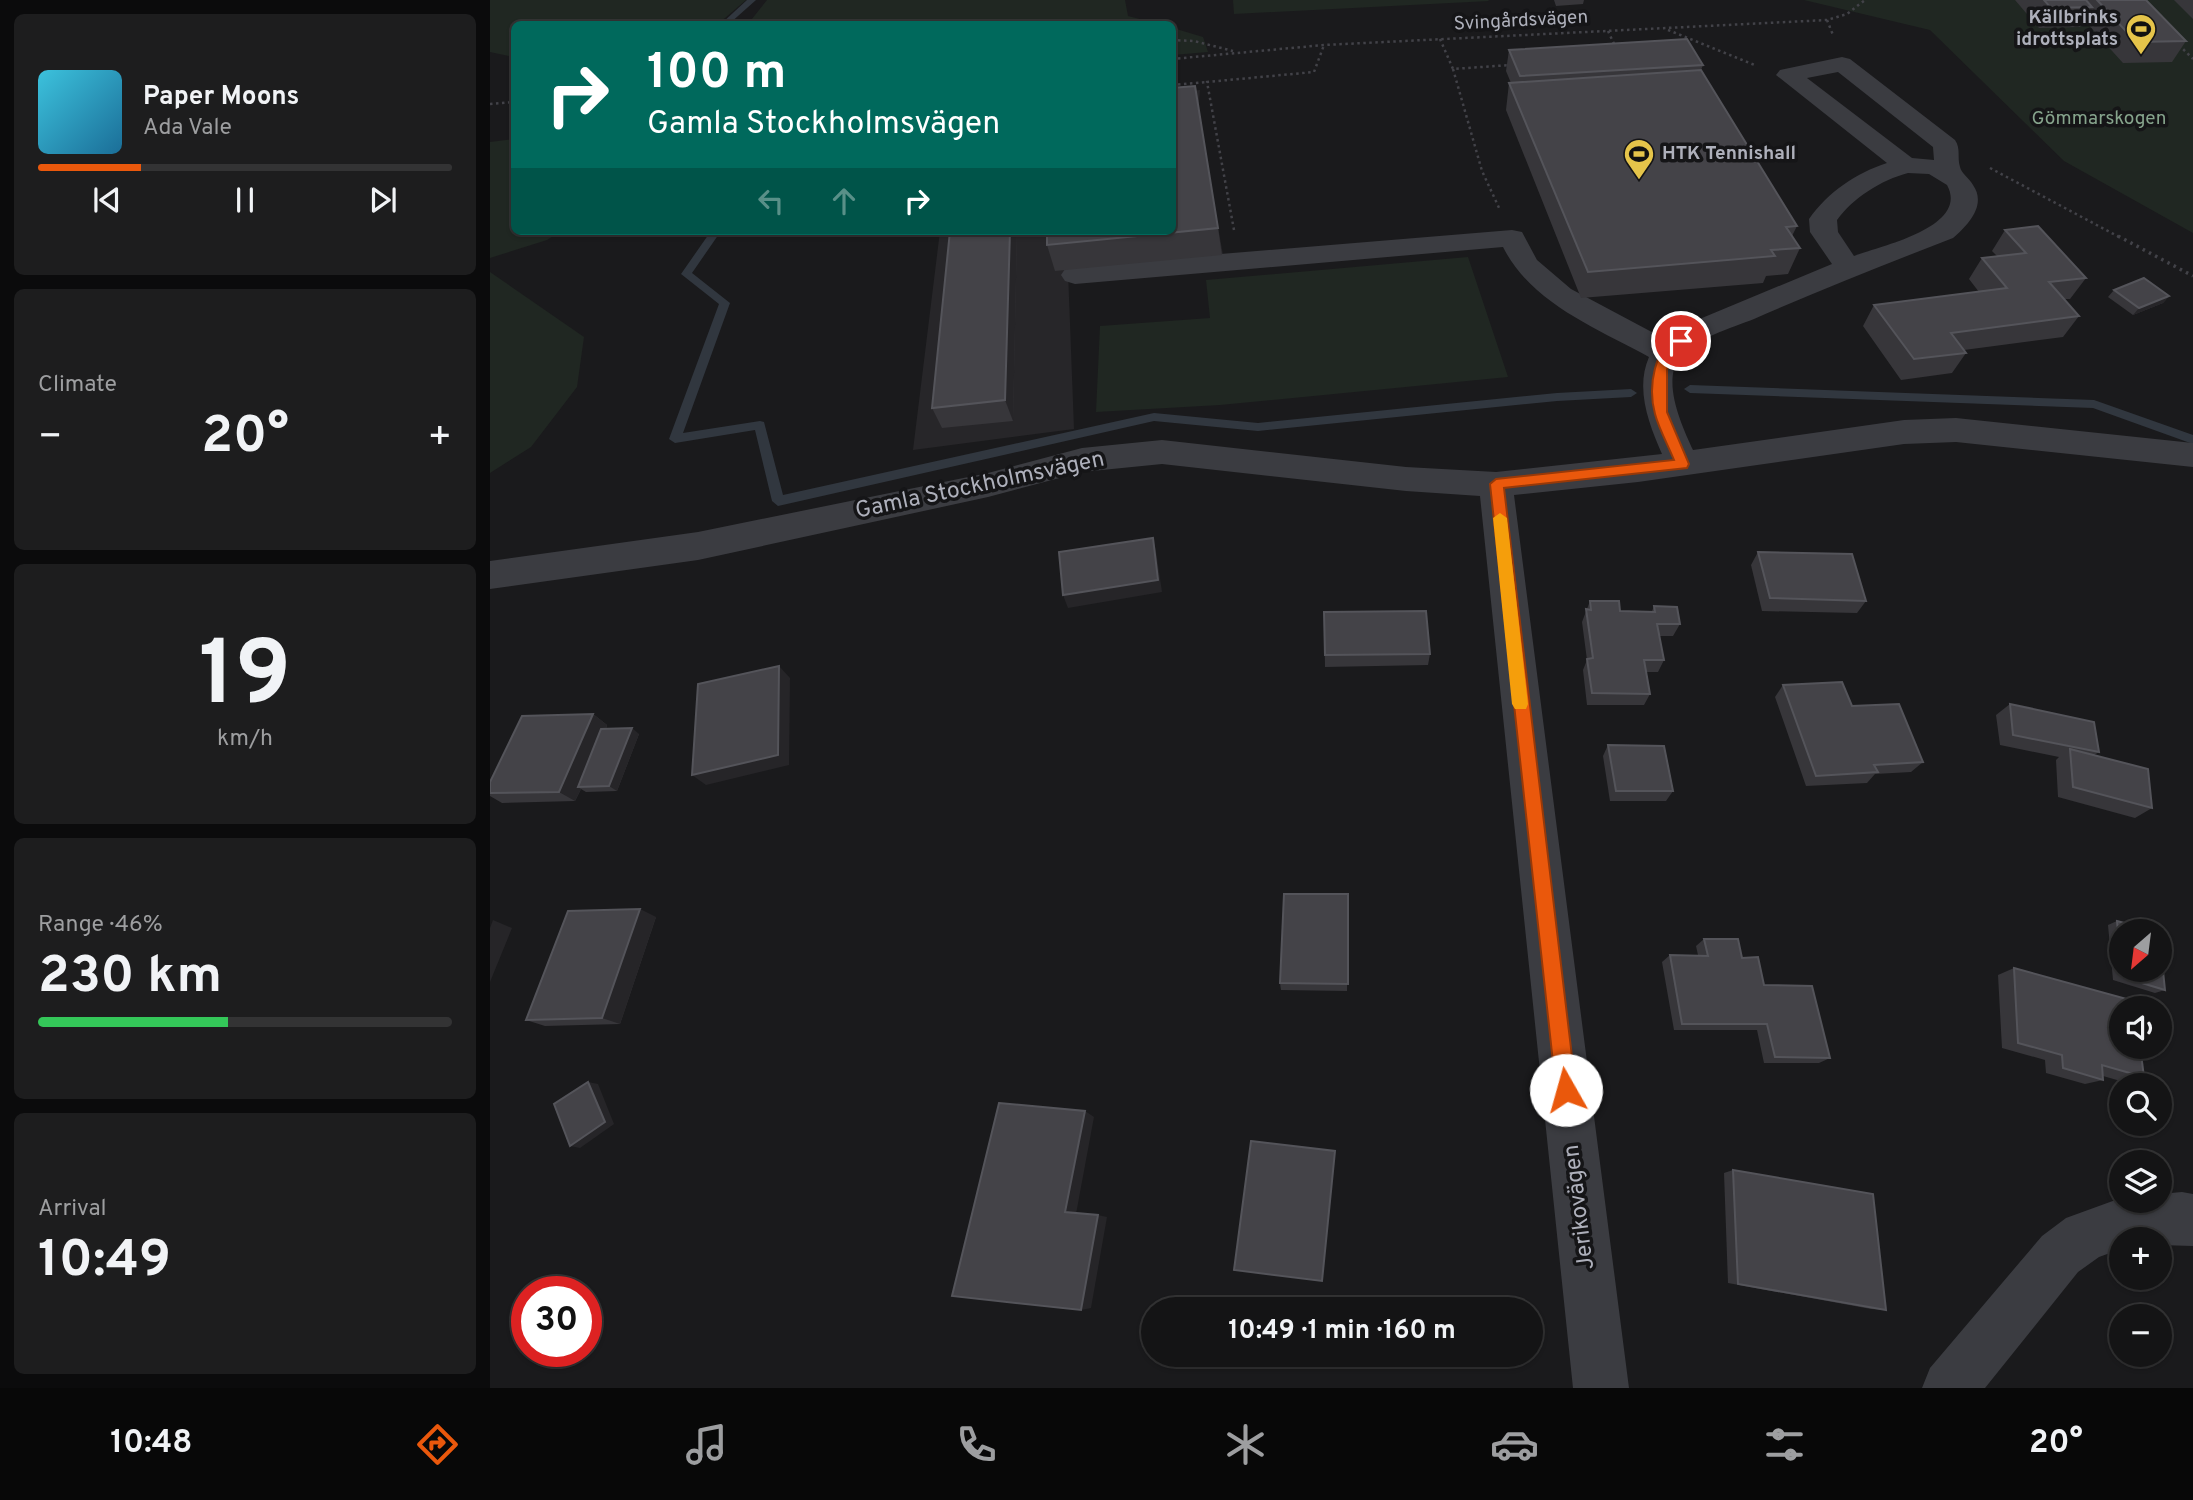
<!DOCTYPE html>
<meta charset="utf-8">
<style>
:root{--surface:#141415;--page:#1d1d1e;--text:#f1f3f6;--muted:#9d9ea0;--line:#333334;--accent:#ea580c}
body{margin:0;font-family:Overpass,sans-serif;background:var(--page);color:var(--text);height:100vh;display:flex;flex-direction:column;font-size:26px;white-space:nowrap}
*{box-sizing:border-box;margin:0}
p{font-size:23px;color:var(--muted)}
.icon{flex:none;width:38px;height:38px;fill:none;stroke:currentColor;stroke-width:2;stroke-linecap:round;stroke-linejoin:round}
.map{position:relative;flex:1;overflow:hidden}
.panel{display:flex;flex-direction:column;gap:14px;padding:14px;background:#0b0b0c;width:490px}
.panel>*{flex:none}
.guide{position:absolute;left:21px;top:21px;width:665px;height:214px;border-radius:10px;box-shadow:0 2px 5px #0004,0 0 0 2px var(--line);background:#00695c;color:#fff;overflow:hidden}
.needle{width:46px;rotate:208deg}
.buttons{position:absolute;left:1619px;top:919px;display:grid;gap:14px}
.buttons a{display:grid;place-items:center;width:63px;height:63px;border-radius:50%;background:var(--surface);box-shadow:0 2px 5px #0004,0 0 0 2px var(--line);font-size:35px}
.speed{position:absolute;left:21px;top:1276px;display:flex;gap:14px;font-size:35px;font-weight:700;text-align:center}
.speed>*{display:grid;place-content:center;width:91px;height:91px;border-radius:50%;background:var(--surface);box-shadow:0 2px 5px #0004,0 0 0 2px var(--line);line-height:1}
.speed .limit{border:10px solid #d22;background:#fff;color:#111}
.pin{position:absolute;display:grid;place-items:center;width:60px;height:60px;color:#fff;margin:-30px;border:4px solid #fff;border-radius:50%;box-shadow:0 2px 7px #0007}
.me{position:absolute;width:77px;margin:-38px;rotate:353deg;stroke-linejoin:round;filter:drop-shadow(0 0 5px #0008)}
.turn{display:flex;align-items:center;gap:24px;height:147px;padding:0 21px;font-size:32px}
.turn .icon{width:91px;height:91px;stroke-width:2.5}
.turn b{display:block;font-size:49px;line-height:60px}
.lanes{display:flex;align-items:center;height:66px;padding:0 21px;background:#0003;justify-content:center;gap:35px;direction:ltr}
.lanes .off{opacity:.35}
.big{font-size:52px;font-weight:700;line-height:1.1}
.panel .card{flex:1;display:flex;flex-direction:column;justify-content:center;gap:10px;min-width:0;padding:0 24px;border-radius:10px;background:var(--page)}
.panel .dial{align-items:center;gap:0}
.dial b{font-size:91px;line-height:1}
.song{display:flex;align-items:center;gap:21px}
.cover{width:84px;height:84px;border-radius:10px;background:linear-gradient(135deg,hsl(190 70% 55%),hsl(200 70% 35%))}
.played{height:7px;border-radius:4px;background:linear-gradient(90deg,var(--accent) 25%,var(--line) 25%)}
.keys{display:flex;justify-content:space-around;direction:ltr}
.heat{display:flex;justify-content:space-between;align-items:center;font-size:38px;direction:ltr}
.charge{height:10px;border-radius:5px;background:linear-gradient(90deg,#34c759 46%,var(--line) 0)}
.trip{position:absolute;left:651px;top:1297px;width:402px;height:70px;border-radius:35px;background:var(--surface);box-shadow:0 2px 5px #0004,0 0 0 2px var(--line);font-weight:700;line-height:70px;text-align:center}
.tabs{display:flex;height:112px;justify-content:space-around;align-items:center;background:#080808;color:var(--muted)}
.tabs .icon{width:49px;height:49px}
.tabs .on{color:var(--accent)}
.tabs b{font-size:32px;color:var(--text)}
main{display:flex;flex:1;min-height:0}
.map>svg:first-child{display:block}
.built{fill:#272629}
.green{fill:#202722}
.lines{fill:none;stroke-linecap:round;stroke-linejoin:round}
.stream{fill:#31373f;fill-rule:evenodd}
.path-far1{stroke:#424248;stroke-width:2.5;stroke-dasharray:2.5 3.5;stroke-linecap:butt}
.path{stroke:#424248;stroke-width:3.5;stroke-dasharray:2.5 4.5;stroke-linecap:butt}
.minor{fill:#3b3c41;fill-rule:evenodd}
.wall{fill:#37363a}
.shaded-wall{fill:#262528}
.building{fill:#444348;stroke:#54545a;stroke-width:2}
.route{fill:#ea580c;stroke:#983908;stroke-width:2}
.slow{fill:#f59e0b}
.labels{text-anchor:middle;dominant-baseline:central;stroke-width:7;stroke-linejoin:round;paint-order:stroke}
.far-poi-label{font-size:19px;font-weight:bold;fill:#aeb0bb;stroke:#151517;text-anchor:end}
.far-street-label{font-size:19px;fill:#aeb0bb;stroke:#151517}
.far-park-label{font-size:19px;fill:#86a48c;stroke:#151517}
.street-label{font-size:23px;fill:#aeb0bb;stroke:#151517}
</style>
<main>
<section class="panel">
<div class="card">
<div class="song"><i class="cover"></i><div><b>Paper Moons</b><p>Ada Vale</p></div></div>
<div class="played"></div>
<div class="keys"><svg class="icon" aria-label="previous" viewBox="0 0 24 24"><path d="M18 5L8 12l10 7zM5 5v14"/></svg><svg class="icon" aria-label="pause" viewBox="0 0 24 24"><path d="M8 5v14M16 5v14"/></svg><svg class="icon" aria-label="next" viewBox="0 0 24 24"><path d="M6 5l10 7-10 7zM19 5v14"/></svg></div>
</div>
<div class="card"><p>Climate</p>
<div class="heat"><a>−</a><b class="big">20°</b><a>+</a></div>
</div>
<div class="card dial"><b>19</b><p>km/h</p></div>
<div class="card"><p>Range · 46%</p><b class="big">230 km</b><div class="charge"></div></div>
<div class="card"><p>Arrival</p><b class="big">10:49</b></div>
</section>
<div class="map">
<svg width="1703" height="1388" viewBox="0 0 1703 1388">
<rect width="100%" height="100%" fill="#1a1a1c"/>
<path class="built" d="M710 90 708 113 733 255 578 271 584 429 423 450 450 231H682L683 93Z"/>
<g class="green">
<path d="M0 0H256L228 24H24V57L0 52Z"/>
<path d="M277 0H635L638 16 669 24H258Z"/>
<path d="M743 0H998L999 1 744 14Z"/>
<path d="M1314 0H1703V233L1574 161 1440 30Z"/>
<path d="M683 28 713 37 718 52 683 55Z"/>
<path d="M24 139V231H71L57 240 0 258V142Z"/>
<path d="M978 257 1018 377 730 405 606 412 610 326 720 318 716 280Z"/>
<path d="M0 272 94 337 87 387 41 447 0 473Z"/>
</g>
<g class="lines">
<g class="stream">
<path d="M257 0H266L239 24H231Z"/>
<path d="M221 231H231L202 273 240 303 193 433 270 421 274 422 293 495 664 413 768 423 1067 393 1141 389 1147 393 1141 397 1067 401 768 431 664 421 288 506 282 501 265 430 185 443 179 439 229 304 191 274Z"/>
<path d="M1200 385 1604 400 1703 435V444L1603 408 1200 393 1194 389Z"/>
</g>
<g class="path-far1">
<path d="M1337 20 1343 35"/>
<path d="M1178 30 1267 66"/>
<path d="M1118 31 1125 46"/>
<path d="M950 39 963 69 1020 65"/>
<path d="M682 40 704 41 743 51"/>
<path d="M1689 45 1703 59"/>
<path d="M682 59 834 45 1337 20 1357 14 1375 0"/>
<path d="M963 69 992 171 1010 210"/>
<path d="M682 85 717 82"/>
<path d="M0 104 24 102"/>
<path d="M1500 168 1631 238"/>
<path d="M744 230 717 82 824 72 834 45"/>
</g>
<path class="path" d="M1628 236 1703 276"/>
<g class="minor">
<path d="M1352 57 1360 59 1465 140C1471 149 1467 157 1470 167 1471 173 1480 179 1483 185 1497 205 1478 225 1463 238 1396 264 1330 290 1264 319 1246 326 1199 341 1189 358 1172 383 1192 426 1203 450L1414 420 1466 418 1703 443V467L1466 442 1414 444 1148 482 1024 495 1139 1388H1083L990 496 916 491 672 464 592 472 498 497 208 560 0 589V561L208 532 498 473 592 448 672 440 916 467 1006 472 1172 454C1159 424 1145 389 1159 357 1106 328 1041 303 1013 247L585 284 575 281 571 275 575 269 585 266 1022 230 1032 232 1047 260 1081 289 1173 338 1200 323 1342 264 1320 232 1319 219C1338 192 1366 173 1397 163L1286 75 1290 70ZM1348 72 1443 147 1444 160 1422 158 1317 78ZM1418 173 1439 174 1457 185C1480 227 1391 246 1364 256L1348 232 1347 220C1363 198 1391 180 1418 173Z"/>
<path d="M1692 1192 1703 1194V1246L1670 1245V1239H1631V1249L1609 1257 1588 1272 1495 1388H1432L1440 1368 1552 1236 1576 1218 1631 1198V1200H1670V1194Z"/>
</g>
</g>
<g class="wall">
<path d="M1064 0H1094L1093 4 1066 6Z"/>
<path d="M1525 0H1656L1696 41 1682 62 1633 63 1594 20 1590 27 1549 28Z"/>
<path d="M1684 0H1703V19Z"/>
<path d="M1019 50 1213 65 1211 70 1307 226 1302 236 1310 248 1298 274 1276 276 1273 283 1091 298 1016 110 1019 83H1021L1016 71Z"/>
<path d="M728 228 732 255 565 271 557 245Z"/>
<path d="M1515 230 1596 278 1580 299H1574L1589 316 1573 337 1474 350 1476 353 1462 373 1411 380 1373 326 1384 305 1489 292 1479 279 1492 258 1507 256 1502 251Z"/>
<path d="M460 231H527L523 421 452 428 442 408Z"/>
<path d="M1624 290 1679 296 1673 303 1643 315 1618 297Z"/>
<path d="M1268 552 1376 601 1367 613 1272 611 1261 565Z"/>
<path d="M1100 601 1130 611H1162L1164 606 1190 624 1183 636H1169L1174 660 1168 672H1156L1160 694 1154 705H1097L1093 670 1097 660 1092 622Z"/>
<path d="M834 612 940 654 938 665 835 667Z"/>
<path d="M1293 685 1362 706 1433 762 1421 772 1385 774 1377 783 1316 786 1285 697Z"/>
<path d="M1520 704 1609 752 1604 755 1662 808 1645 818 1568 797 1566 760 1569 757 1510 745 1506 715Z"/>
<path d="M103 714 117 725 116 729 149 734 127 791 96 792 91 789 85 801 12 803 0 796V782Z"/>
<path d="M1118 745 1183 791 1176 801H1120L1113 756Z"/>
<path d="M858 894 857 991 791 990 790 983Z"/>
<path d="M166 917 130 1024 55 1026 36 1020Z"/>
<path d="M1627 921 1675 990 1665 993 1623 980 1618 925Z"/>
<path d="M1214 939 1252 958 1274 985 1340 1058 1329 1063H1274L1267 1030H1184L1172 962 1180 955H1208L1206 946Z"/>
<path d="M1524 968 1654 1077 1634 1082 1613 1076V1080L1595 1084 1556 1073 1555 1060 1512 1048 1508 975Z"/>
<path d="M1243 1170 1396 1310 1381 1309 1238 1283 1234 1173Z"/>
</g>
<g class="shaded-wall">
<path d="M520 231H527L523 421 515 400Z"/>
<path d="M1679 296 1673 303 1643 315 1649 308Z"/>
<path d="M663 538 666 551 672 592 578 608 573 595Z"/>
<path d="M289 666 300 678 299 765 216 785 202 775Z"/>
<path d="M103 714 117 725 91 787H88L91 789 85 801 69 792Z"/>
<path d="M142 728 149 734 127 791 119 786Z"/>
<path d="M150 909 166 917 130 1024 112 1018Z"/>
<path d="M3 920 22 928 0 982V928Z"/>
<path d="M98 1082 108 1084 124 1124 90 1148 80 1146Z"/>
<path d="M595 1111 604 1117 586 1214 575 1212Z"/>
<path d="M608 1215 617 1217 601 1308 591 1310Z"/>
</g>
<g class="building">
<path d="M1554 0H1596L1602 7 1561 8Z"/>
<path d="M1607 0H1656L1696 41 1646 42Z"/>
<path d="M1197 39 1213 65 1030 76 1019 50Z"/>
<path d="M1211 70 1307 226 1296 227 1310 248 1281 250 1285 256 1098 272 1019 83Z"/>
<path d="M705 86 728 228 557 245V231H682V88Z"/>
<path d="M1548 226 1596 278 1559 282 1589 316 1461 333 1476 353 1424 359 1384 305 1517 288 1492 258 1536 253 1515 230Z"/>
<path d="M460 231H520L515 400 442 408Z"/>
<path d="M1654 278 1679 296 1649 308 1624 290Z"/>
<path d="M663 538 668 580 573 595 569 552Z"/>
<path d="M1268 552 1362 554 1376 601 1280 598Z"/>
<path d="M1100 601H1129L1130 611 1165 612 1164 606 1187 607 1190 624H1167L1174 660H1154L1160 694 1102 693 1097 659 1103 658 1096 609 1101 610Z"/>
<path d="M936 611 940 654 835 655 834 612Z"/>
<path d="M289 666 288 755 202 775 208 684Z"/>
<path d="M1352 682 1362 706 1409 704 1433 762 1384 765 1388 772 1326 776 1293 685Z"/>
<path d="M1520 704 1604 722 1609 752 1523 735Z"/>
<path d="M103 714 69 792 0 793V782L32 716Z"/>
<path d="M142 728 119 786 88 787 111 729Z"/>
<path d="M1118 745 1174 746 1183 791H1126Z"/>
<path d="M1580 749 1658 769 1662 808 1583 787Z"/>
<path d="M794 894H858V984L790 983Z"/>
<path d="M150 909 112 1018 36 1020 78 911Z"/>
<path d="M1627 921 1664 931H1631V964Z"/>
<path d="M1214 939H1248L1252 958 1268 957 1274 985 1322 986 1340 1058 1285 1057 1277 1024H1192L1180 955 1218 956Z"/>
<path d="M1670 942 1675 990 1632 977 1631 970H1670Z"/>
<path d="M1524 968 1644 1001 1645 1008H1631V1046H1650L1654 1077 1612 1065 1613 1080 1573 1068 1572 1055 1528 1043Z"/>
<path d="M98 1082 115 1122 80 1146 64 1104Z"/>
<path d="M509 1103 595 1111 575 1212 608 1215 591 1310 462 1296Z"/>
<path d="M761 1141 845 1151 832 1281 744 1270Z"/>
<path d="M1243 1170 1383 1194 1396 1310 1248 1284Z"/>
</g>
<path class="route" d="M1191 336 1197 341 1181 355 1177 370V412L1199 464 1197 468 1014 488 1086 1090 1083 1097 1076 1100 1069 1097 1066 1090 1000 484 1006 479 1184 460C1178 445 1169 429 1165 414 1158 388 1163 346 1191 336Z"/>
<path class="slow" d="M1010 513 1017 518 1038 704 1036 709H1025L1022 704 1003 518Z"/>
<defs>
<g id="stadium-pin" transform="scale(1.575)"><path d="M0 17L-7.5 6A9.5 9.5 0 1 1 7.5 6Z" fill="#e5c44a" stroke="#151517"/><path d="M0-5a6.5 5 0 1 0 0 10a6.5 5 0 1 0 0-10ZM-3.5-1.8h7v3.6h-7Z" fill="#111"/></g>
</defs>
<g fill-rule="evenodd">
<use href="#stadium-pin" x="1651" y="29"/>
<use href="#stadium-pin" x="1149" y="154"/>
</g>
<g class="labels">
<g class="far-poi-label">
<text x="1628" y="18">Källbrinks<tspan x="1628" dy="22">idrottsplats</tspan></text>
<text x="1172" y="154" text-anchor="start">HTK Tennishall</text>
</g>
<g class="far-street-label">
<text transform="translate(1031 21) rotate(-3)">Svingårdsvägen</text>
</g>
<g class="far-park-label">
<text x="1609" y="119">Gömmarskogen</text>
</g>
<g class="street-label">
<text transform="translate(490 486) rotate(-12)">Gamla Stockholmsvägen</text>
<text transform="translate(1090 1207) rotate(-97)">Jerikovägen</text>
</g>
</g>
</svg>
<div class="buttons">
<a><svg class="needle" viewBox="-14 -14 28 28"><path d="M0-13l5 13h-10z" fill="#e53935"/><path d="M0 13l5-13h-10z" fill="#9d9ea0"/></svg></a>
<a><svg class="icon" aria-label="sound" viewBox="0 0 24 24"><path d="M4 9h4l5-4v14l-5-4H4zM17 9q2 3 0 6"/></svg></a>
<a><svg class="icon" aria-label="search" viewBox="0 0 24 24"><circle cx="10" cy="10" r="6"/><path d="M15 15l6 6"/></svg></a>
<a><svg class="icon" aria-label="layers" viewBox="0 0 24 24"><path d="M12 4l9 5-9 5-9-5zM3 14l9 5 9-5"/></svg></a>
<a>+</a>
<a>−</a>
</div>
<div class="speed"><div class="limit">30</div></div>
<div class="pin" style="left:1191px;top:341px;background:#d93025"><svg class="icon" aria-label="arrive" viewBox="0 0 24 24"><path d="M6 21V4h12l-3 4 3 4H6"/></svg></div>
<svg class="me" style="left:1076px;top:1090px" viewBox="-20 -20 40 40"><circle r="19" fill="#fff"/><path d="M0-13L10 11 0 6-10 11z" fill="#ea580c"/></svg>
<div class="trip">10:49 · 1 min · 160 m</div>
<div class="guide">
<div class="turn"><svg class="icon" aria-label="right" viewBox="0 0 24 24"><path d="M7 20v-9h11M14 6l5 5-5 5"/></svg><div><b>100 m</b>Gamla Stockholmsvägen</div></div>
<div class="lanes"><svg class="icon off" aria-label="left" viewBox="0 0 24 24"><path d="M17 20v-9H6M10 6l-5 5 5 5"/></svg><svg class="icon off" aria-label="ahead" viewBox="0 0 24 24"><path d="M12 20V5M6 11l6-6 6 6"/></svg><svg class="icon" aria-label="right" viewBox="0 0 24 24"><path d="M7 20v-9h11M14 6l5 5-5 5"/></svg></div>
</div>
</div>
</main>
<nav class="tabs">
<b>10:48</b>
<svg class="icon on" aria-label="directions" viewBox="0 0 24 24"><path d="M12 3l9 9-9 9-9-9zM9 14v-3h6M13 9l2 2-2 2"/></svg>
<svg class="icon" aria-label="music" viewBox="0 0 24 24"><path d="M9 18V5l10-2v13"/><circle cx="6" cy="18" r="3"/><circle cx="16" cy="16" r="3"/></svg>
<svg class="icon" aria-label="phone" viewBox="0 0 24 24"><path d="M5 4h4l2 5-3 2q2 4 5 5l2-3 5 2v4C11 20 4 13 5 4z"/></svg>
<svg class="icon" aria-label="climate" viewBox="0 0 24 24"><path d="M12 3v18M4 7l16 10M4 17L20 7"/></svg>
<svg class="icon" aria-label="car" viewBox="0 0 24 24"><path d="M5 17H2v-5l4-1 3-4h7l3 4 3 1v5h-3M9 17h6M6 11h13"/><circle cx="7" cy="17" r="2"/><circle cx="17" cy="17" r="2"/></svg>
<svg class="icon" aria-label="filters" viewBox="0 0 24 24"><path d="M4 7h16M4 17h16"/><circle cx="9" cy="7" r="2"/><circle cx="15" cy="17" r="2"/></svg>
<b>20°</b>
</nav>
